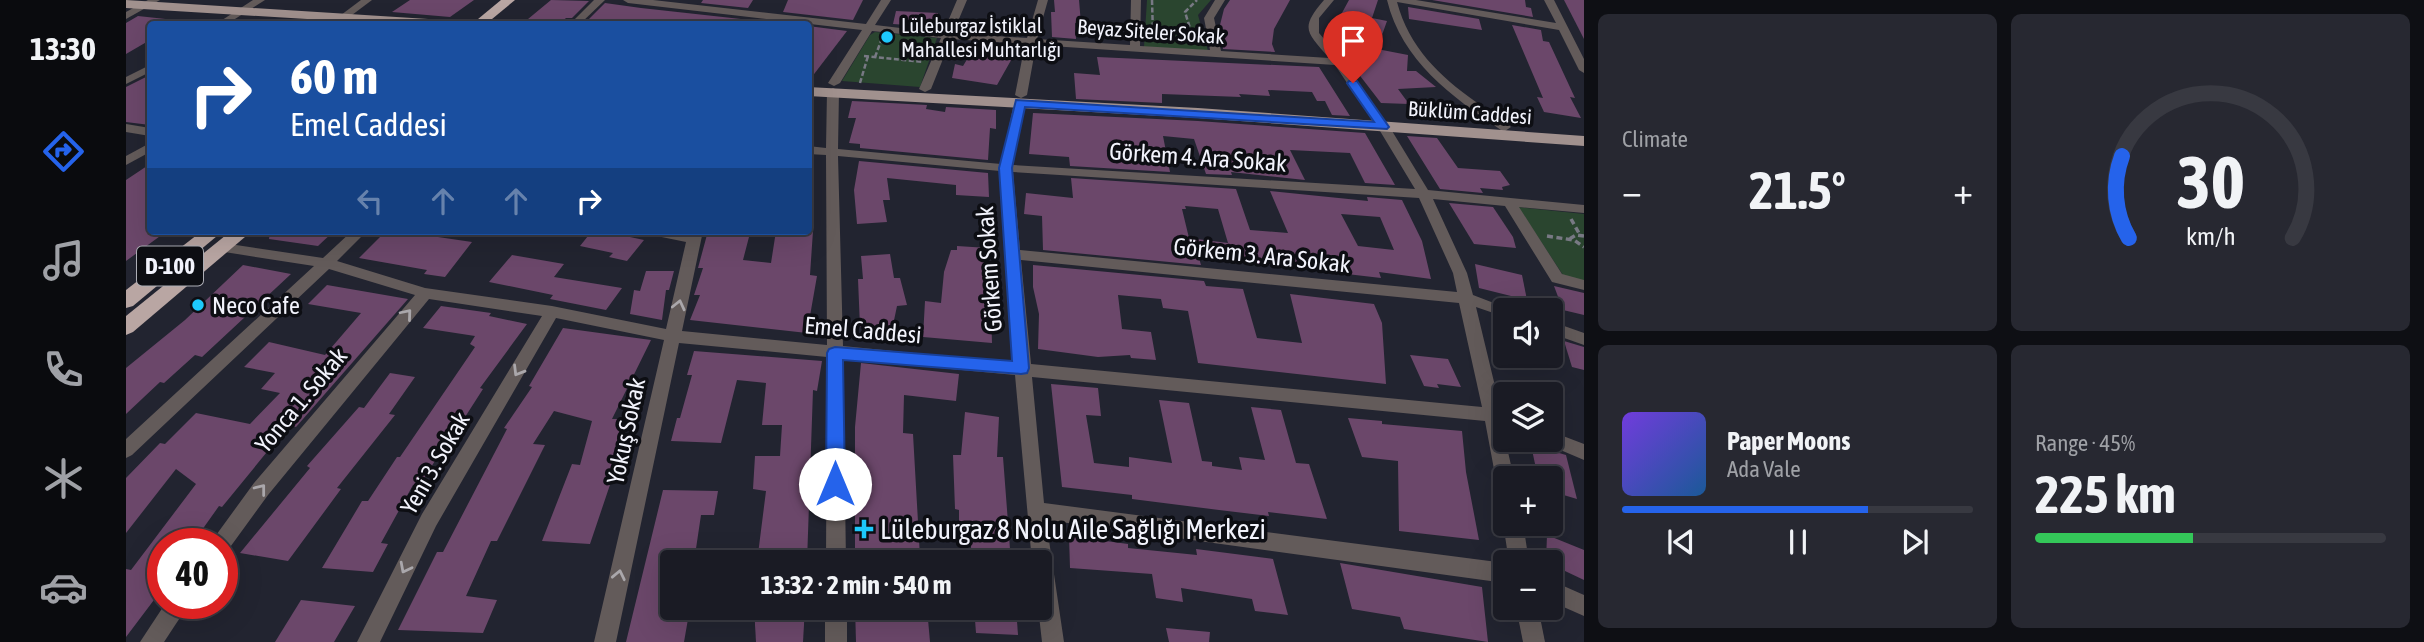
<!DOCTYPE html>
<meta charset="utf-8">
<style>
:root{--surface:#1a1b24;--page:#272831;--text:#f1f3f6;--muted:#9fa1a6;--line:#383941;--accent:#2563eb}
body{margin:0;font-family:"Asap Condensed",sans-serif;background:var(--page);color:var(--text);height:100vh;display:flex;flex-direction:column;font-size:26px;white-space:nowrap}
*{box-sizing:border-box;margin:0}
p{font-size:23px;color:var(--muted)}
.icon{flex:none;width:38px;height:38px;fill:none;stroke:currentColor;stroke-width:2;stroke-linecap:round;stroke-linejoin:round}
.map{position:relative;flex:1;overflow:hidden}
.drawer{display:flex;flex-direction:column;gap:14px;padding:14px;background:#0e0f14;width:840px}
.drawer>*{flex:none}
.banner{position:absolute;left:21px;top:21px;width:665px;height:214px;border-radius:7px;box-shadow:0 7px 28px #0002,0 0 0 2px var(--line);background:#1a4fa0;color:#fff;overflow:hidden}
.fabs{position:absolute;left:1367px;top:298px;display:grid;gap:14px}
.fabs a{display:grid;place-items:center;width:70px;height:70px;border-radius:7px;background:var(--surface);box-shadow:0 7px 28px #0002,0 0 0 2px var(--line);font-size:35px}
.speed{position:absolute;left:21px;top:528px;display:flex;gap:14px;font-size:35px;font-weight:700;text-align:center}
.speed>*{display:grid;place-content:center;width:91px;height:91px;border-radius:50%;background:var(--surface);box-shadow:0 7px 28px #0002,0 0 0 2px var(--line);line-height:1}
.speed .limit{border:10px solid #d22;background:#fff;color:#111}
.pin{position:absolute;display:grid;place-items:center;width:60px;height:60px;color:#fff;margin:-72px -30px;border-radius:50% 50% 50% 0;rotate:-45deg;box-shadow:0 0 7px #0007}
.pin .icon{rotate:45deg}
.me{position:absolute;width:77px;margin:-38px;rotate:0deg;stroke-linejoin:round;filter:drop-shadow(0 0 5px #0008)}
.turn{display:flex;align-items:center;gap:24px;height:147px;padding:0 28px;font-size:32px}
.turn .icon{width:91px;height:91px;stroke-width:2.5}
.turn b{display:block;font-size:49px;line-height:60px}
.lanes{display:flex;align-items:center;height:66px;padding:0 28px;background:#0003;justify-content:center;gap:35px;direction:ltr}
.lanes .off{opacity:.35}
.big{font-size:52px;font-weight:700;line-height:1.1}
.drawer .tile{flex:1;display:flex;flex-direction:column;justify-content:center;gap:10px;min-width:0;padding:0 24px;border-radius:10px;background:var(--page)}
.drawer .dial{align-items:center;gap:0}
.dial svg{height:182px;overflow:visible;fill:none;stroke:var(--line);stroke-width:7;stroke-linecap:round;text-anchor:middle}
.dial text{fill:var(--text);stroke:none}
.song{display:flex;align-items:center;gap:21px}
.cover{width:84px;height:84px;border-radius:10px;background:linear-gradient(135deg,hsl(260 70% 55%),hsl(210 70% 35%))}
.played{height:7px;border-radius:4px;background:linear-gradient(90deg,var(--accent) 70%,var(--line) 70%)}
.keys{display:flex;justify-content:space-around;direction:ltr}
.heat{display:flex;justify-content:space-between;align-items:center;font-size:38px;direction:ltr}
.charge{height:10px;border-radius:5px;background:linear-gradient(90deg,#34c759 45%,var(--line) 0)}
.drawer .tiles{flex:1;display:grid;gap:14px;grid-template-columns:repeat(2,1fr)}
.trip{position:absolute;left:534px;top:550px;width:392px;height:70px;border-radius:7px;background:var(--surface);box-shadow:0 7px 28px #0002,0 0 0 2px var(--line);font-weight:700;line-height:70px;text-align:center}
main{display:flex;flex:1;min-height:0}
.dock{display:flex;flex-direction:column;width:126px;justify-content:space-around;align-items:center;background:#0a0b0e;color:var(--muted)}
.dock .icon{width:49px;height:49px}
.dock .on{color:var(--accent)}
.dock b{font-size:32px;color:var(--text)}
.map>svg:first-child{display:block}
.green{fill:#2a452f}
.building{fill:#6b476a;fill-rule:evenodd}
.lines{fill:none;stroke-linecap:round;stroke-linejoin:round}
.path-far1{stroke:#787984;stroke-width:2.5;stroke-dasharray:5 2.5;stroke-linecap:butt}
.path{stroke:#787984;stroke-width:3.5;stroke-dasharray:6 3.5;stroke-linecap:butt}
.minor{fill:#635b5a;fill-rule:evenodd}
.major{fill:#a1918e;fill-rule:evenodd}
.highway{fill:#b9a6a3;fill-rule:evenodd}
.oneway{stroke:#aaa7ab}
.route{fill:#2563eb;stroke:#184099;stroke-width:2}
.poi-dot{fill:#1dc9fc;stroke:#0d0e13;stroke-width:2.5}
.labels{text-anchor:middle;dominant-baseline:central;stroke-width:7;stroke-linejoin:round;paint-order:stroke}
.far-poi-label{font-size:21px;fill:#f2f3fc;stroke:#0d0e13;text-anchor:start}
.far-street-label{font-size:21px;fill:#f2f3fc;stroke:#0d0e13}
.shield{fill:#0d0e13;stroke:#adaeb6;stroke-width:2}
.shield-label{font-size:23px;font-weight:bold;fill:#f2f3fc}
.street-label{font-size:24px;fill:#f2f3fc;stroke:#0d0e13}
.poi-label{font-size:24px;fill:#f2f3fc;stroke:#0d0e13;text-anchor:start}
.near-poi-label{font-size:28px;fill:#f2f3fc;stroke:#0d0e13;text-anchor:start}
</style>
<main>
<nav class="dock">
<b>13:30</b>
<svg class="icon on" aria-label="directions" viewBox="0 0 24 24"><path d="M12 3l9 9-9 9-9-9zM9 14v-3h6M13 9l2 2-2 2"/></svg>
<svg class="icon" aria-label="music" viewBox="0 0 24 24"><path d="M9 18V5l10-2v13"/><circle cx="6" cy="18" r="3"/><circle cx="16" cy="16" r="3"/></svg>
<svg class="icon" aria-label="phone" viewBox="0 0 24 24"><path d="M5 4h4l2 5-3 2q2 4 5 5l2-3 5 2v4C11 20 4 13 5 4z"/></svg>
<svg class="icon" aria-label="climate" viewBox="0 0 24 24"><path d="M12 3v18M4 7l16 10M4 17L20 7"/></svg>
<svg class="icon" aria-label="car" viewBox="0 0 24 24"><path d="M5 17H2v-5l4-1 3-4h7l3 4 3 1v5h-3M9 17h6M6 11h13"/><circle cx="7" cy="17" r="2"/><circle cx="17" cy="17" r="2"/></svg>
</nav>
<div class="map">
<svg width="1458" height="642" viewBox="0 0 1458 642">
<rect width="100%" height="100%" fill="#222430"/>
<g class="green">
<path d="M1021 0H1085L1072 15 1082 51 1018 47Z"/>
<path d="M749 32 811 38 794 87 716 81 744 35Z"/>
<path d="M1392 207 1458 214V281L1437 275Z"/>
</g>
<g class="building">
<path d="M284 0H348L324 17 266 12Z"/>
<path d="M425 0 463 1 446 18H440L433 24H396Z"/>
<path d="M577 0H627L622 8 575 3Z"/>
<path d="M662 0H737L727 20 657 12Z"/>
<path d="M928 0H953L955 24 949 23 950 39 926 37 925 12H929Z"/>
<path d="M1104 0H1164L1148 29 1146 44 1149 52 1097 49 1093 29 1098 9Z"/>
<path d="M1223 0H1252L1246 18 1261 21 1251 49 1282 55 1281 71H1290L1310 87 1272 89 1283 104 1255 103 1218 55 1220 36 1205 33Z"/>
<path d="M1306 0H1399L1400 7 1405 8 1407 17Z"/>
<path d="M1438 0H1458V39Z"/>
<path d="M479 3 515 8 615 19 612 24H501L462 20Z"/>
<path d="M1282 7 1353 19 1356 30 1283 19Z"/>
<path d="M770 11 812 13 811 27 767 24Z"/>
<path d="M12 16 58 21 52 24H24V40L0 54V23Z"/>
<path d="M1386 25 1415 30 1417 41 1423 42 1449 98 1444 97 1455 118 1418 112 1411 97 1417 98Z"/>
<path d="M682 26 721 31 682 82Z"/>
<path d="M851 43 863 44 862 50 888 55 871 85 826 78 829 64 837 66Z"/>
<path d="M971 57 1193 67 1224 116 1206 115 1199 101H1191L1186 92 1142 90 1144 96 1113 94 1115 97 1036 94V103L950 99 948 73 974 75Z"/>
<path d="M24 75V125L0 122V87Z"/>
<path d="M726 101 801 105 800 109 819 112 820 107 870 110V129L864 128 862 160 734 148V144L723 143 730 118H722Z"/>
<path d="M907 113 1072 121 1239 133 1269 185 1239 183 1224 153 1164 150 1179 180 1105 172 1106 175 1080 174 1068 139 1037 136 1044 172 944 166 943 157 903 154Z"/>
<path d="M1281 136 1311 138 1332 168 1374 171 1384 185 1376 187 1377 190 1354 188 1357 193 1314 189Z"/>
<path d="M733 161 862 173 863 197 830 195V185L761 178 764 200H757L761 222 731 224 728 190Z"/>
<path d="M24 164V231H41L0 261V180Z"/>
<path d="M945 178 1110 189 1124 230 1162 233 1144 191 1242 201 1241 197 1276 200 1296 241 1305 279 1253 272 1255 278 1102 260 1073 258 1075 265 917 250 916 216 898 214 900 193 947 198ZM1059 206 1092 209 1102 243 1063 238 1056 209H1060ZM1215 214 1254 217 1268 250 1232 246Z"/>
<path d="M1323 203 1367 207 1387 237 1390 248 1348 244Z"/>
<path d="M144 231H208L192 246 143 239Z"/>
<path d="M260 231H318L312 237 346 242 319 277 298 274 301 270 233 258Z"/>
<path d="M466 231H493L490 234 518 240 501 261 483 257 487 253 454 246Z"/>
<path d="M582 231H607L606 235 623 237 617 260 645 263 650 231H687L684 275 691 276 681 333 564 320 574 295H568L577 268H572Z"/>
<path d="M831 246 862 248 860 307H865L866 343 797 337 799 301 815 303 818 272 825 250H831Z"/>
<path d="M764 254 768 278H774L781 305 771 306 766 330 734 327 732 279H737L735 256Z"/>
<path d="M386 255 438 264 428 277 496 288 480 310 424 299 427 295 363 282Z"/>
<path d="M1349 264 1396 275 1401 300 1353 288Z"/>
<path d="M117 265 165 274 76 357 69 355 38 383 34 382 0 414V368L59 320Z"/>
<path d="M907 265 1078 281 1080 286 1117 289 1131 338 1176 343 1164 294 1248 304 1256 323 1260 384 1072 363 1062 311 1037 308 1035 299 992 295 996 329 1025 332 1030 360 1005 358 1004 355 972 357 912 349 913 314 907 287Z"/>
<path d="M520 271H548L543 290H540L536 320 504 314 508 290 514 291Z"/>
<path d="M201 285 282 299 170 427 163 425 96 507 93 506 66 544H37V588L0 637V569L5 570 70 484 50 469 0 533V478L34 443 39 444 70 413 124 424 154 393 135 389 149 373 118 367 143 342 199 355 235 313 182 304Z"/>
<path d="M1428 286 1458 293V315L1437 310Z"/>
<path d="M315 306 365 313 363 316 401 324 354 388 357 389 316 453H314L293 486 287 485 255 543 262 544 247 572 196 568 236 501H242L271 457H274L349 347 344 344 349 336 297 328Z"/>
<path d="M437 328 525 340 486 419H496L485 467H490L464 544 416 541 446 464 454 465 466 421 428 411 407 444 419 445 371 541H365L340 596 371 600 357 633 272 630 311 552H317L381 429 378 428 406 387 403 386Z"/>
<path d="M1438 341 1458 347V370L1446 367Z"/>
<path d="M568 351 696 361 691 391 687 390 681 562H631L640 491 627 489 629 456H654L656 425H636L640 383 611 380 595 443 545 441 551 418H554L566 375H561Z"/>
<path d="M1284 355 1322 359 1335 387 1311 384 1313 388 1298 386Z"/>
<path d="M735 363 833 374 830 401 778 395 777 433 787 434 794 557H729V427Z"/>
<path d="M264 373 289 377 263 414 269 415 211 488 215 489 162 561 114 553 184 468 181 466 233 407 238 408Z"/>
<path d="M925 384 972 388 975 416 960 415 968 463 1003 467V457L1046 463 1033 400 1063 403 1076 461 1086 462V466L1116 470 1113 457 1139 460 1125 407 1155 410 1170 463 1183 464 1201 519 1142 512 1143 516 1093 510 1006 499V495L936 487Z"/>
<path d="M839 412 873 417 871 457H877L885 562H846L844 532 833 531V510L829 509 827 455H835Z"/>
<path d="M1222 418 1256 421V424L1336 431 1340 472 1353 540 1273 531 1272 461 1236 457Z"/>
<path d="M1405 445 1440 455 1451 499 1424 491V478H1412Z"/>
<path d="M537 490 592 491 588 515H575L568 562H546V619H562L558 642H500Z"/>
<path d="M1421 535 1458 550V580L1420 562Z"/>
<path d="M943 536 1002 544V548L1071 555 1070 549 1147 559 1162 615 1129 611 1126 599 1055 588 1057 602 1030 598 1026 574 944 568Z"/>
<path d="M1214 563 1356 587 1362 642 1278 629 1274 617 1226 609Z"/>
<path d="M175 600 229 606 208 642H149Z"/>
<path d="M628 607H679L677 642H630Z"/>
<path d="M729 607 801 608 804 642H730Z"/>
<path d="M848 607H890L892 635 850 633Z"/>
<path d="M1040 628 1084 632 1083 642H1043Z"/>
</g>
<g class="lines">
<g class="path-far1">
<path d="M1026 0 1027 35"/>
<path d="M1022 35 1052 38"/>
<path d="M1068 41 1059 12 1071 0"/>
<path d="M738 56 797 62"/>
<path d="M749 57 755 41"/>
<path d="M734 83 742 56"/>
</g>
<g class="path">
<path d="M1445 219 1454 235"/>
<path d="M1421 236 1447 240"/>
<path d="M1458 236 1450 235 1445 238 1458 247"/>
</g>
<g class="minor">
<path d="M22 0H34L0 19V12Z"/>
<path d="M127 0H139L101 24H90Z"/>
<path d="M235 0H246L214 24H203Z"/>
<path d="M468 0H479L454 24H444Z"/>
<path d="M497 0H527L740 24 755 0H765L749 25 817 33 831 0H841L827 33 901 38 912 0H922L911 39 1004 45 1005 0H1015L1014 46 1084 50 1078 18 1089 0H1099L1088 18 1095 51 1203 58C1181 32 1173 29 1198 0H1208L1193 18V33L1216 60 1256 117 1254 120H1246L1209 65 910 45 901 95 895 98 889 95 899 44 825 39 805 89 799 92 793 89 815 38 746 31 714 83 708 86 702 83 736 30 502 3Z"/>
<path d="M1261 0H1290L1430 23 1418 0H1428L1458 59V73L1453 70 1433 30 1271 2C1283 47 1313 76 1350 102 1361 110 1375 117 1385 127L1379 131 1375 130C1325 96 1276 61 1261 0Z"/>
<path d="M24 65V72L0 84V77Z"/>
<path d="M707 88 713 91 712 149 875 164 888 103 894 100 900 103 887 165 1289 189 1251 126 1257 122 1263 126 1302 190 1458 205V213L1393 207 1436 274 1458 280V290L1426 282 1379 206 1307 199 1341 273 1347 295 1386 310H1379V317L1350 307 1375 411 1379 412V439L1388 478H1379V488L1372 486 1370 480 1359 421 906 377 918 503 1379 563V583L920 520 938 642H916L912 607 914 562H906L889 375 717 359 720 562H700L701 357 553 343 490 642H468L538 340 430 318 310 526 254 642H231L296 514 416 316 303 299 142 495 102 550 96 553V544H85L88 538 128 483 289 295 203 269 6 455 0 458V439L188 266 92 251 90 248 97 243 197 258 226 231H241L211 261 299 288 426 306 540 329 560 242 521 234 519 231 562 233 563 231H577L556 331 701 345 700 155 682 154V146L700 148 701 91ZM712 156 874 171 888 363 717 346ZM887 172 1293 198 1327 273 1331 292 894 250ZM895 260 1333 303 1356 407 905 364Z"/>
<path d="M0 124 24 128V136L0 132Z"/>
<path d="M24 143V152L0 165V156Z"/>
<path d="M1424 321 1458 333V345L1424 333Z"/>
<path d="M1424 431 1458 444V460L1418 443 1416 439H1424Z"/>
<path d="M1379 519V523H1397L1403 562H1383L1377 523Z"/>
<path d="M1424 580 1458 595V616L1424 601Z"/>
<path d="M39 604H63L38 642H14Z"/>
<rect x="699" y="607" width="22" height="35"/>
<path d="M1390 607H1412L1419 642H1397Z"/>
</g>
<g class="major">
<path d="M0 0 318 20 325 24H263L0 8Z"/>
<path d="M682 87 1072 108 1458 136V146L1072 118 682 96Z"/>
</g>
<g class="highway">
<path d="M375 0H389L360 24H346Z"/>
<path d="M76 231H97L7 306 0 308V290Z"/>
<path d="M105 231H126L7 332 0 335V316Z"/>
</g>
</g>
<defs><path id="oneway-chevron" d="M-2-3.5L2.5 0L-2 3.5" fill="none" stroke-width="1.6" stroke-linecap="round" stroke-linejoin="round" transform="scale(1.75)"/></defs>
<g class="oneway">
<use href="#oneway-chevron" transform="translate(553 305) rotate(-77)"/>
<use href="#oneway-chevron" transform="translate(281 314) rotate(-50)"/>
<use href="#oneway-chevron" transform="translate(392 371) rotate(121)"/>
<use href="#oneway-chevron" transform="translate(135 489) rotate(-52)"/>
<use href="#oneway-chevron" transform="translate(279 568) rotate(117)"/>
<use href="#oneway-chevron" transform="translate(493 575) rotate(-78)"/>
</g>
<path class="route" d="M1223 81H1231L1263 127 1261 129 899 107 886 168 903 368 901 373 895 374 717 360 719 484 716 489 709 492 703 489 700 484 701 353 703 349 709 347 886 361 873 168 890 100 1248 122 1221 83Z"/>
<g class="poi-dot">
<circle cx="761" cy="37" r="7"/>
<circle cx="72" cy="305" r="7"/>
<path d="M734.5 518.5h7v7h7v7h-7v7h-7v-7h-7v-7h7z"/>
</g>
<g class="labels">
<g class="far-poi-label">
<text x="775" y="25">Lüleburgaz İstiklal<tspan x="775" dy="24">Mahallesi Muhtarlığı</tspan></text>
</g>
<g class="far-street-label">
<text transform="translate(1025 31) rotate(4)">Beyaz Siteler Sokak</text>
<text transform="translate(1344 112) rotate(4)">Büklüm Caddesi</text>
</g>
<rect class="shield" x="11" y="246.5" width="66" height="39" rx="5"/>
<g class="shield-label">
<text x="44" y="266">D-100</text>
</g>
<g class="street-label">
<text transform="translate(1072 157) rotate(4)">Görkem 4. Ara Sokak</text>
<text transform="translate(1136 255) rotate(6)">Görkem 3. Ara Sokak</text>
<text transform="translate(863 269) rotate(-94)">Görkem Sokak</text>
<text transform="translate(737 330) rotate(5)">Emel Caddesi</text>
<text transform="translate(175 400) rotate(-50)">Yonca 1. Sokak</text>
<text transform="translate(500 431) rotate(-78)">Yokuş Sokak</text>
<text transform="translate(309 463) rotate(-60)">Yeni 3. Sokak</text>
</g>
<g class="poi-label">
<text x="86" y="305">Neco Cafe</text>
</g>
<g class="near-poi-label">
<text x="754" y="529">Lüleburgaz 8 Nolu Aile Sağlığı Merkezi</text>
</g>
</g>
</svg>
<div class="fabs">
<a><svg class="icon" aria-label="sound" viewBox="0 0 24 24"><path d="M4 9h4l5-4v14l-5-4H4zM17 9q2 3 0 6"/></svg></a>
<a><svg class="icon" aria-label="layers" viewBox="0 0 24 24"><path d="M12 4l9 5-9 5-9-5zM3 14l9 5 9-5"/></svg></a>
<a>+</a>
<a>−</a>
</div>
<div class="speed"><div class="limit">40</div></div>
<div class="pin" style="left:1227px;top:83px;background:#d93025"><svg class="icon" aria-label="arrive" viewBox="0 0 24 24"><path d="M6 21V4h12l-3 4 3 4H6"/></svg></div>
<svg class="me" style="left:709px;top:484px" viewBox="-20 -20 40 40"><circle r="19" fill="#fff"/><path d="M0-13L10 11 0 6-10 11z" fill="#2563eb"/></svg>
<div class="trip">13:32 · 2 min · 540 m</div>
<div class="banner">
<div class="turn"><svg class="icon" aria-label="right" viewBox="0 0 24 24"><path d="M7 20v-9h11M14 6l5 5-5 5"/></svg><div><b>60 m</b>Emel Caddesi</div></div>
<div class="lanes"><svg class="icon off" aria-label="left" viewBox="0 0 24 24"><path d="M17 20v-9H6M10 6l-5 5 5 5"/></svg><svg class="icon off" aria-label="ahead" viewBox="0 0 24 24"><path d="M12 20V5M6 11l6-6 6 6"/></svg><svg class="icon off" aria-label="ahead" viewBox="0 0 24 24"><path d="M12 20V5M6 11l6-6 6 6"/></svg><svg class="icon" aria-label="right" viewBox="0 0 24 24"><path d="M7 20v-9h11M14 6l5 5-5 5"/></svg></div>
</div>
</div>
<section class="drawer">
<div class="tiles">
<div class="tile"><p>Climate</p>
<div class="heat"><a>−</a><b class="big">21.5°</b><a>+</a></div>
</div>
<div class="tile dial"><svg viewBox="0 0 100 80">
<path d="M14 69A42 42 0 1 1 86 69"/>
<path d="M14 69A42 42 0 0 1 11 33" stroke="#2563eb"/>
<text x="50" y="56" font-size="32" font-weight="700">30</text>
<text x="50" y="72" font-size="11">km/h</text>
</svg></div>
<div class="tile">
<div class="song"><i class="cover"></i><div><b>Paper Moons</b><p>Ada Vale</p></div></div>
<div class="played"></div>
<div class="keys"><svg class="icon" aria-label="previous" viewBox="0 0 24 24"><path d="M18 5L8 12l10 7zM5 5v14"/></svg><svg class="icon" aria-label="pause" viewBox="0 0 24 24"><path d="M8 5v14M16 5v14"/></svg><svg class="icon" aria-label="next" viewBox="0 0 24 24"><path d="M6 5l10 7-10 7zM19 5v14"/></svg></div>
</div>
<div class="tile"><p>Range · 45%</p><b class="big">225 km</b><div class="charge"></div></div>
</div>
</section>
</main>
